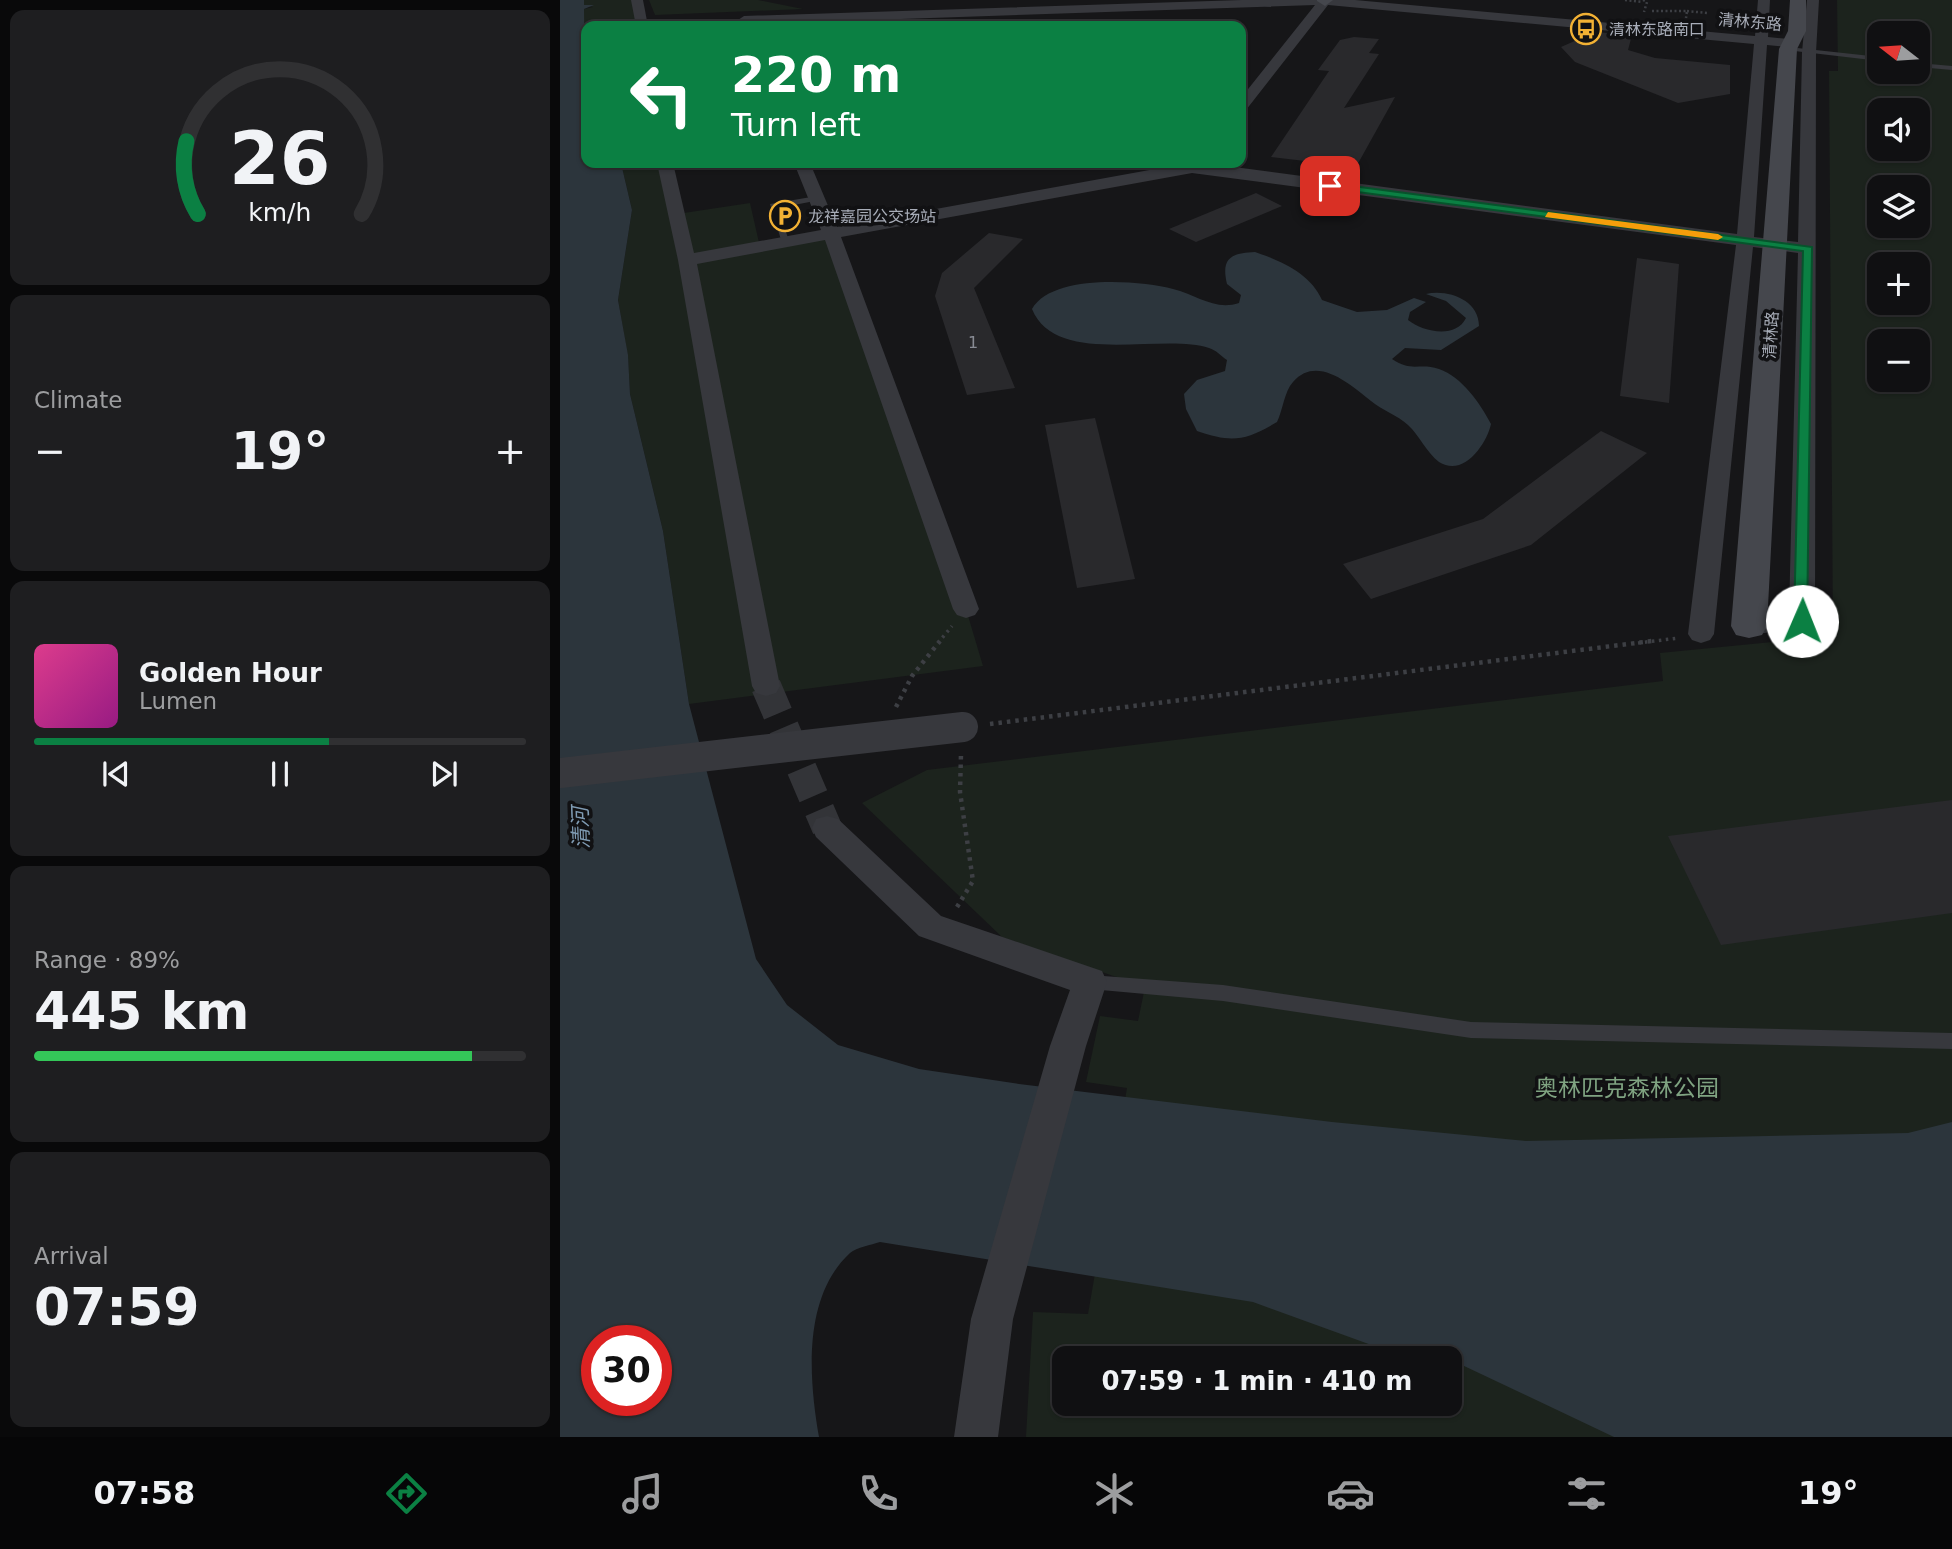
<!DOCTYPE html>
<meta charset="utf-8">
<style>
:root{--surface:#101012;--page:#1e1e20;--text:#f1f3f6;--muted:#9c9d9f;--line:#303032;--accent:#0b8043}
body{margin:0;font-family:"DejaVu Sans","Noto Sans SC",sans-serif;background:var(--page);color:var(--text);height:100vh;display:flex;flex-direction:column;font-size:26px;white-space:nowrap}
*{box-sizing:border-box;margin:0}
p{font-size:23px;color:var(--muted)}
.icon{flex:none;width:38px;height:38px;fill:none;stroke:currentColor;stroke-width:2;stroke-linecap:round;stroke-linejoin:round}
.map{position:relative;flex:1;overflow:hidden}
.panel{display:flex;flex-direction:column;gap:10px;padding:10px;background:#09090a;width:560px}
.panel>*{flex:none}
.top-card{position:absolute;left:21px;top:21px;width:665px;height:147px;border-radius:14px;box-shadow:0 2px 5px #0004,0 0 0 2px var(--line);background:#0b8043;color:#fff;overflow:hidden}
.needle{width:46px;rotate:287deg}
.buttons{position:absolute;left:1307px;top:21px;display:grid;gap:14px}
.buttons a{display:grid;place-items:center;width:63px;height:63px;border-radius:14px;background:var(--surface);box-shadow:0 2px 5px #0004,0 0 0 2px var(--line);font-size:35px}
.speed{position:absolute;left:21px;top:1325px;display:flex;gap:14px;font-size:35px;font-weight:700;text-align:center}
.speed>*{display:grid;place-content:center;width:91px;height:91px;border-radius:50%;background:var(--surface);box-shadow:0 2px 5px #0004,0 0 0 2px var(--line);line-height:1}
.speed .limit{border:10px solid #d22;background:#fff;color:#111}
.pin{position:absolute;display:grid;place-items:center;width:60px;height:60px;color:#fff;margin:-30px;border-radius:14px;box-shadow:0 4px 10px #0006}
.me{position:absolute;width:77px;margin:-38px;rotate:1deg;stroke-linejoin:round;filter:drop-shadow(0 0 5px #0008)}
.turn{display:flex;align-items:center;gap:24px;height:147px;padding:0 35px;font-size:32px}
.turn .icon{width:91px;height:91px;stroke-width:2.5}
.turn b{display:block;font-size:49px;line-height:60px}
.big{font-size:52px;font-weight:800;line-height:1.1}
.panel .card{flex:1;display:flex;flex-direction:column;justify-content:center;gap:10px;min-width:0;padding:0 24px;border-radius:14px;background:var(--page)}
.panel .dial{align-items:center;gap:0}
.dial svg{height:182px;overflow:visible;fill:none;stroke:var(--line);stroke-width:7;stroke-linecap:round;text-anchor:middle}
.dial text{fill:var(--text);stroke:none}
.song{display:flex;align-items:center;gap:21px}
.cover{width:84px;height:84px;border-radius:10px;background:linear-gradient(135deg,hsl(330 70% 55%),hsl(310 70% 35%))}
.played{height:7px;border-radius:4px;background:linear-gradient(90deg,var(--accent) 60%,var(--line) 60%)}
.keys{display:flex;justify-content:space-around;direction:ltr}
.heat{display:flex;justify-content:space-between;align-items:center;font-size:38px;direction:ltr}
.charge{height:10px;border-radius:5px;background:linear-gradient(90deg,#34c759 89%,var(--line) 0)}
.trip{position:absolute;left:492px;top:1346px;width:410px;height:70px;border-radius:14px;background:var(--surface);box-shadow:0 2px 5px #0004,0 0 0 2px var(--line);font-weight:800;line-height:70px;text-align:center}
.menu{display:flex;height:112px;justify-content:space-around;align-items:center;background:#060607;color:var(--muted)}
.menu .icon{width:49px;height:49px}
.menu .selected{color:var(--accent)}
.menu b{font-size:32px;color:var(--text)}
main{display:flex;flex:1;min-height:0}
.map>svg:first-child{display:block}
.green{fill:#1c231d;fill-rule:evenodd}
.water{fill:#2c353c;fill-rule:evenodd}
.building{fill:#29292c}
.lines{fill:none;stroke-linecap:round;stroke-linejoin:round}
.street-tunnel{stroke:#333438;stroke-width:30;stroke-dasharray:30 15;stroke-linecap:butt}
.path-far2{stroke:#3d3f44;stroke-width:2.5;stroke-dasharray:2 2.5;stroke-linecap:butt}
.path-far1{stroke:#3d3f44;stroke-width:3.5;stroke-dasharray:2.5 4.5;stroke-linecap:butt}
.path{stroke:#3d3f44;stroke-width:4.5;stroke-dasharray:3.5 5;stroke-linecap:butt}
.lane{fill:#37383d;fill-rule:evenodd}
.street{fill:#37383d;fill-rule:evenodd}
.secondary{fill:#45474d;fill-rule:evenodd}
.street-bridge{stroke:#37383d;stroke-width:30}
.route{fill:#0b8043;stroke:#07532c;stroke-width:2}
.slow{fill:#f59e0b}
.labels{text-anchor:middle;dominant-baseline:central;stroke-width:7;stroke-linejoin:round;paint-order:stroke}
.far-street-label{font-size:16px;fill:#a8adb8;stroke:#111113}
.far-poi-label{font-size:16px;fill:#a8adb8;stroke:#111113;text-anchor:start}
.number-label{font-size:16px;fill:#888b94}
.water-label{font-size:21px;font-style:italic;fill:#7f9bb3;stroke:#111113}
.near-park-label{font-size:23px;fill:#7fa381;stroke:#111113}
</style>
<main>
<section class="panel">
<div class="card dial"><svg viewBox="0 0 100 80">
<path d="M14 69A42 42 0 1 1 86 69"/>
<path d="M14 69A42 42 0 0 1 9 37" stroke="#0b8043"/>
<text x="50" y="56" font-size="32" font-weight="700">26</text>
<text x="50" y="72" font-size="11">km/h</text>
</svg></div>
<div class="card"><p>Climate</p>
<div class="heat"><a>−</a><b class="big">19°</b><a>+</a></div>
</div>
<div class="card">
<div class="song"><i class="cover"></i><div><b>Golden Hour</b><p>Lumen</p></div></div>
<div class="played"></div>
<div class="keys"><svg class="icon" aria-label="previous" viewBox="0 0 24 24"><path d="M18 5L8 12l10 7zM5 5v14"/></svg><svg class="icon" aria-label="pause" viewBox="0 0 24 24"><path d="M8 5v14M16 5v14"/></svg><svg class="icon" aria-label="next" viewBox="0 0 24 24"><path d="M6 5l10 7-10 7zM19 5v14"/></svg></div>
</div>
<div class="card"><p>Range · 89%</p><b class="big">445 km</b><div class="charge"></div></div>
<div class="card"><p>Arrival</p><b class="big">07:59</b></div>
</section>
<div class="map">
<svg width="1392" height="1437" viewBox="0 0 1392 1437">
<rect width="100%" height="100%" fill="#161618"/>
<g class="green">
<path d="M24 0H77L82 26H26V51L22 32 24 9 33 7 24 5Z"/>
<path d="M89 0H198L243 9 95 15Z"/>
<path d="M1277 0H1392V1437H466L473 1312 528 1314 567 1088 526 1082 540 1016 578 1021 585 987 442 937 302 803 367 770 1103 681 1100 653 1273 636 1269 71H1278ZM1320 33H1358V72H1320ZM1320 110H1358V149H1320ZM1320 187H1358V226H1320ZM1320 264H1358V303H1320ZM1320 341H1358V380H1320ZM504 1358H889V1404H504Z"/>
<path d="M61 163H105L117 214 190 203 200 247 271 233 406 609 423 666 129 704 103 531 70 394 68 357 58 300 72 210Z"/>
</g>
<g class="water">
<path d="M0 0H24V5H34L24 9 26 163H61L72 210 58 300 68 355 70 394 103 531 129 704 196 959 227 1005 278 1045 359 1069 459 1084 772 1122 966 1141 1348 1133 1392 1122V1437H1054L902 1365 889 1363V1358L839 1355 693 1302 320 1242C311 1245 297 1247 290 1253 242 1297 249 1380 259 1437H0ZM37 1340H96V1400H37Z"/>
<path d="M695 252C721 261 750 273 762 300L797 312 827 310 854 298 866 302 850 312 848 320C863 332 896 339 906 318L886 301 866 294C888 289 919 300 919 326L881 350 845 348 832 359C853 373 859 362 879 369 902 377 920 403 931 424 927 443 904 478 879 462 867 453 859 435 848 425 837 415 822 410 811 401 791 385 757 354 733 382 724 392 723 410 717 422 685 441 672 443 637 431L626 409 624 394 637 380 665 371 667 360C661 356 656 350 649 348 603 332 496 368 472 309 492 274 578 280 613 289 637 295 655 311 679 303L681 295 667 284C661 259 670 253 695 252Z"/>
</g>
<g class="building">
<path d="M1035 32 1072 35 1068 50 1095 58 1170 65V94L1118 103 1015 62 1001 47Z"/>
<path d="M794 37 819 39 809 53 819 54 784 108 835 97 796 167 711 157 769 71 758 70 780 40Z"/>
<path d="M696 193 722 206 636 242 609 229Z"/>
<path d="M429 233 463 239 414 288 455 388 407 395 375 296 382 273Z"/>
<path d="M1077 258 1119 264 1109 403 1060 396Z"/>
<path d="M535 418 575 579 517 588 485 425Z"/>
<path d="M1041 431 1087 453 971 545 811 599 783 564 923 519Z"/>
<path d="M1392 800V913L1161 945 1108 836Z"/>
</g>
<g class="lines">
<path class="street-tunnel" d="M206 686 267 828"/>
<g class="path-far2">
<path d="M1065 0 1082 2"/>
<path d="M1083 0 1087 2 1084 12"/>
<path d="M1092 11H1127L1126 18"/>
<path d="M1127 11 1147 13"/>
</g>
<g class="path-far1">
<path d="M378 643 392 626"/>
<path d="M1078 643 1119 638"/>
</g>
<g class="path">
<path d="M336 707 352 676 380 641"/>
<path d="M430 724 1092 641"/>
<path d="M397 907 413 881 400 792 401 754"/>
</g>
<g class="lane">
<path d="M1228 47 1320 57V61L1226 50Z"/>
<path d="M1358 63 1392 66V70L1358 67Z"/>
<path d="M257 196 261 198 260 200 218 208 229 241 222 243 210 204Z"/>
<path d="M530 975 663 985 911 1022 1392 1033V1049L911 1038 663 1001 530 989 524 987 522 982 524 977Z"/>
</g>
<g class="street">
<path d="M71 0H83L88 26H76Z"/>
<path d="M682 0H795L1195 36 1198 0H1210L1208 37 1229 39 1236 43 1229 47 1207 45 1194 237 1238 242 1242 52 1247 0H1259L1256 52 1255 621 1251 627 1189 635 1180 632 1176 626 1180 620 1229 613 1238 253 1193 247 1154 634 1150 640 1141 643 1132 640 1128 634 1176 245 632 173 281 237 419 609 415 615 406 618 397 615 393 609 265 240 137 264 220 686 216 693 206 696 196 693 192 686 118 260 97 163H113L134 253 261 230 234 163H250L277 227 628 163H644L1177 234 1194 44 768 5 686 110 681 111V98L755 5 192 24V26H180L178 20 184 16Z"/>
<path d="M267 816 278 819 381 916 542 971 547 982 526 1046 453 1319 438 1437H394L411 1319 490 1046 510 990 359 936 256 837 252 828 256 819Z"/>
</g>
<g class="secondary">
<path d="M773 0 765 6 757 1V0Z"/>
<path d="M1230 0H1246V31L1237 49 1207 626 1202 635 1189 638 1176 635 1171 626 1219 49 1228 31Z"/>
</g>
<path class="street-bridge" d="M0 773 403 727"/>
</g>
<path class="route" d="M770 183 1252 247 1247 624 1242 626 1234 621 1243 251 767 188Z"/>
<path class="slow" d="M988 212 1158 234 1163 237 1158 240 985 217Z"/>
<defs>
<g id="bus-ring" transform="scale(1.575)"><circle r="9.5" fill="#111113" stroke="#f2b134" stroke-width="1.5"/><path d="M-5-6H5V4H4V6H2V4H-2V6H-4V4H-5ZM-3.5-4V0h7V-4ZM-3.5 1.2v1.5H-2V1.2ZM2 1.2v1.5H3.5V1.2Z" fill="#f2b134"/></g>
<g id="parking-ring" transform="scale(1.575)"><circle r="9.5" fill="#111113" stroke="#f2b134" stroke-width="1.5"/><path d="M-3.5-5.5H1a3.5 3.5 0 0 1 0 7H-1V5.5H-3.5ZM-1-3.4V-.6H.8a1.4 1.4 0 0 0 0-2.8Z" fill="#f2b134"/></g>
</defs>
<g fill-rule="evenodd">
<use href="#bus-ring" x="1026" y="29"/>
<use href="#parking-ring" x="225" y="216"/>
</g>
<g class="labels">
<g class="far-street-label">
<text transform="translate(1190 22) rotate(5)">清林东路</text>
<text transform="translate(1211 335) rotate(-86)">清林路</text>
</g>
<g class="far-poi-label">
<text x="1049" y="29">清林东路南口</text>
<text x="248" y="216">龙祥嘉园公交场站</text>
</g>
<g class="number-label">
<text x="413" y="342">1</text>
</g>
<g class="water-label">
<text transform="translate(21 828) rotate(-92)">清河</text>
</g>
<g class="near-park-label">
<text x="1067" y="1088">奥林匹克森林公园</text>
</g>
</g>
</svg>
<div class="buttons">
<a><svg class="needle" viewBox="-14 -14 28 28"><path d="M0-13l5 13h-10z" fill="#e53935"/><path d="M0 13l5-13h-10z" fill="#9c9d9f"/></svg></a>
<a><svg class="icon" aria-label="sound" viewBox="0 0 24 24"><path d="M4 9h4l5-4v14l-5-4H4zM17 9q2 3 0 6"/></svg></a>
<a><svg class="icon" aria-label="layers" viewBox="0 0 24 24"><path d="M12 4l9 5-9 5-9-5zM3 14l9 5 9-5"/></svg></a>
<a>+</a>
<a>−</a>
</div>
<div class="speed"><div class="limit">30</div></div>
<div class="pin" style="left:770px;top:186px;background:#d93025"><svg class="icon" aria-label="arrive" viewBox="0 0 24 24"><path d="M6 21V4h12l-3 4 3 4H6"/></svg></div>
<svg class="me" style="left:1242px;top:621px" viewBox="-20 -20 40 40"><circle r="19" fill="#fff"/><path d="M0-13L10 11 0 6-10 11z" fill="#0b8043"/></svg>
<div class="trip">07:59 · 1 min · 410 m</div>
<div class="top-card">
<div class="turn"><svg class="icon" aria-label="left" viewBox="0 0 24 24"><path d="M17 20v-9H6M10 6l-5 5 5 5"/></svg><div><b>220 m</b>Turn left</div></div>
</div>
</div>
</main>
<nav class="menu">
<b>07:58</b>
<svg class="icon selected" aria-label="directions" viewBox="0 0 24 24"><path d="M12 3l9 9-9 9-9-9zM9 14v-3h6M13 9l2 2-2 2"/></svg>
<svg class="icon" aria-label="music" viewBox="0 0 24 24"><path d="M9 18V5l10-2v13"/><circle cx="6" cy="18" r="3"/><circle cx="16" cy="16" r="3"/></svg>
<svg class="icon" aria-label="phone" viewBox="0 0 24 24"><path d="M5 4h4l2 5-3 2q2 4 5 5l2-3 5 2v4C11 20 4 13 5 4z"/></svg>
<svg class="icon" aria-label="climate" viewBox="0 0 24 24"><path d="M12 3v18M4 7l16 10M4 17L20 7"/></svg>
<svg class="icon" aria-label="car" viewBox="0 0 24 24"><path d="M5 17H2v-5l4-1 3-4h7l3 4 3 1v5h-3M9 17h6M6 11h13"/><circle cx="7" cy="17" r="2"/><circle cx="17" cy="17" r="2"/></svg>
<svg class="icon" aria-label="filters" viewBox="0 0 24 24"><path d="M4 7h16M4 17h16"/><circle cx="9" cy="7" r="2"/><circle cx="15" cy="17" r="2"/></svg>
<b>19°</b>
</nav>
